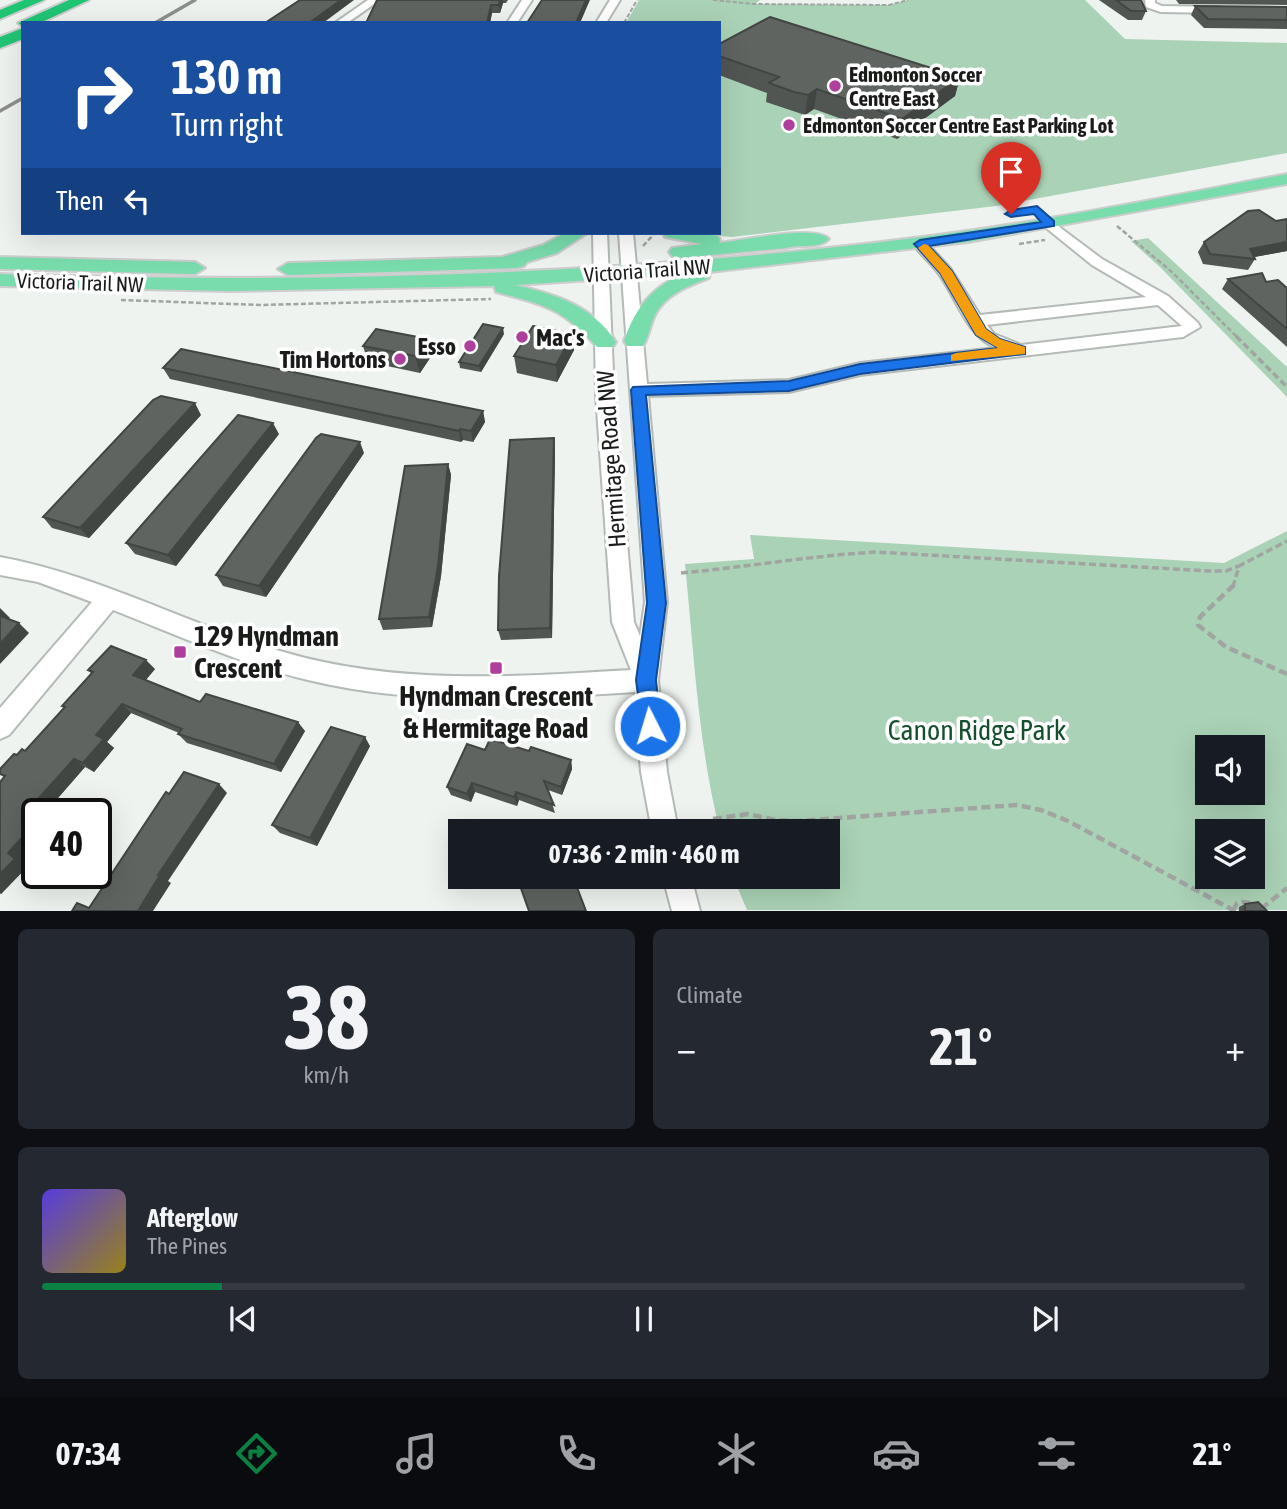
<!DOCTYPE html>
<meta charset="utf-8">
<style>
:root{--surface:#171b24;--page:#242831;--text:#f1f3f6;--muted:#9ea1a6;--line:#363941;--accent:#0b8043}
body{margin:0;font-family:"Asap Condensed",sans-serif;background:var(--page);color:var(--text);height:100vh;display:flex;flex-direction:column;font-size:26px;white-space:nowrap}
*{box-sizing:border-box;margin:0}
p{font-size:23px;color:var(--muted)}
.icon{flex:none;width:38px;height:38px;fill:none;stroke:currentColor;stroke-width:2;stroke-linecap:round;stroke-linejoin:round}
.map{position:relative;height:911px;overflow:hidden}
.panel{display:flex;flex-direction:column;gap:18px;padding:18px;background:#0d0f14;flex:1}
.panel>*{flex:none}
.hud{position:absolute;left:21px;top:21px;width:700px;height:214px;border-radius:0px;box-shadow:0 7px 28px #0002;background:#1a4fa0;color:#fff;overflow:hidden}
.tools{position:absolute;left:1195px;top:735px;display:grid;gap:14px}
.tools a{display:grid;place-items:center;width:70px;height:70px;border-radius:0px;background:var(--surface);box-shadow:0 7px 28px #0002;font-size:35px}
.speed{position:absolute;left:21px;top:798px;display:flex;gap:14px;font-size:35px;font-weight:700;text-align:center}
.speed>*{display:grid;place-content:center;width:91px;height:91px;border-radius:50%;background:var(--surface);box-shadow:0 7px 28px #0002;line-height:1}
.speed .limit{border:4px solid #111;border-radius:10px;background:#fff;color:#111}
.pin{position:absolute;display:grid;place-items:center;width:60px;height:60px;color:#fff;margin:-72px -30px;border-radius:50% 50% 50% 0;rotate:-45deg;box-shadow:0 0 7px #0007}
.pin .icon{rotate:45deg}
.me{position:absolute;width:77px;margin:-38px;rotate:355deg;stroke-linejoin:round;filter:drop-shadow(0 0 5px #0008)}
.turn{display:flex;align-items:center;gap:24px;height:147px;padding:0 35px;font-size:32px}
.turn .icon{width:91px;height:91px;stroke-width:2.5}
.turn b{display:block;font-size:49px;line-height:60px}
.then{display:flex;align-items:center;height:66px;padding:0 35px;background:#0003;gap:14px;font-size:26px}
.big{font-size:52px;font-weight:700;line-height:1.1}
.panel .tile{flex:1;display:flex;flex-direction:column;justify-content:center;gap:10px;min-width:0;padding:0 24px;border-radius:10px;background:var(--page)}
.panel .dial{align-items:center;gap:0}
.dial b{font-size:91px;line-height:1}
.song{display:flex;align-items:center;gap:21px}
.cover{width:84px;height:84px;border-radius:10px;background:linear-gradient(135deg,hsl(250 70% 55%),hsl(50 70% 35%))}
.played{height:7px;border-radius:4px;background:linear-gradient(90deg,var(--accent) 15%,var(--line) 15%)}
.keys{display:flex;justify-content:space-around;direction:ltr}
.heat{display:flex;justify-content:space-between;align-items:center;font-size:38px;direction:ltr}
.panel .tiles{flex:1;display:grid;gap:18px;grid-template-columns:1fr 1fr}
.tile:last-child{grid-column:span 2}
.trip{position:absolute;left:448px;top:819px;width:392px;height:70px;border-radius:0px;background:var(--surface);box-shadow:0 7px 28px #0002;font-weight:700;line-height:70px;text-align:center}
.menu{display:flex;height:112px;justify-content:space-around;align-items:center;background:#090b0e;color:var(--muted)}
.menu .icon{width:49px;height:49px}
.menu .on{color:var(--accent)}
.menu b{font-size:32px;color:var(--text)}
.map>svg:first-child{display:block}
.green{fill:#aad2b6;fill-rule:evenodd}
.lines{fill:none;stroke-linecap:round;stroke-linejoin:round}
.minor-casing{stroke:#b4bab6;stroke-width:4}
.major-casing{stroke:#cdcdcd;stroke-width:4}
.highway-casing{stroke:#cdcdcd;stroke-width:4}
.path-far3{stroke:#a1a5a2;stroke-width:2;stroke-dasharray:4.5 2;stroke-linecap:butt}
.path-far2{stroke:#a1a5a2;stroke-width:2.5;stroke-dasharray:5 2.5;stroke-linecap:butt}
.path-far1{stroke:#a1a5a2;stroke-width:3.5;stroke-dasharray:7 3.5;stroke-linecap:butt}
.path{stroke:#a1a5a2;stroke-width:4.5;stroke-dasharray:9 4.5;stroke-linecap:butt}
.minor{fill:#fff;fill-rule:evenodd}
.major{fill:#79dcac;fill-rule:evenodd}
.highway{fill:#20c574;fill-rule:evenodd}
.rail{stroke:#8c8f8c;stroke-width:3.5}
.wall{fill:#525653}
.shaded-wall{fill:#424643}
.building{fill:#5f6460;stroke:#424643;stroke-width:2}
.route{fill:#1a73e8;stroke:#114b97;stroke-width:2}
.slow{fill:#f59e0b}
.poi-dot{fill:#af3f9c;stroke:#fff;stroke-width:2.5}
.labels{text-anchor:middle;dominant-baseline:central;stroke-width:7;stroke-linejoin:round;paint-order:stroke}
.far-poi-label{font-size:21px;font-weight:bold;fill:#1a1c1a;stroke:#fff;text-anchor:start}
.far-street-label{font-size:21px;fill:#1a1c1a;stroke:#fff}
.poi-label{font-size:24px;font-weight:bold;fill:#1a1c1a;stroke:#fff;text-anchor:end}
.street-label{font-size:24px;fill:#1a1c1a;stroke:#fff}
.near-poi-label{font-size:28px;font-weight:bold;fill:#1a1c1a;stroke:#fff;text-anchor:start}
.near-park-label{font-size:28px;fill:#144f2e;stroke:#fff}
</style>
<div class="map">
<svg width="1287" height="911" viewBox="0 0 1287 911">
<rect width="100%" height="100%" fill="#eef3ef"/>
<g class="green">
<path d="M639 0H760L755 4 889 5 908 0H1085L1125 39 1287 43V153L996 206 732 237 698 234 695 233H719V23H626Z"/>
<path d="M1148 238 1287 367V397L1160 267 1131 241Z"/>
<path d="M1287 531V910H747L733 877H828V831H720C698 745 694 653 685 564L754 559 750 535 1224 563ZM1208 747H1253V793H1208ZM1208 831H1253V877H1208Z"/>
</g>
<g class="lines">
<g class="minor-casing">
<g id="minor">
<path d="M368 0H380L347 23H335Z"/>
<path d="M522 0H532L517 23H507Z"/>
<path d="M610 0H620L606 23H596Z"/>
<path d="M1145 0H1155V3L1162 6 1219 7 1224 10 1219 13 1161 12 1146 7Z"/>
<path d="M1050 220 1102 259 1168 296 1198 323 1200 327 1183 337 860 375 789 392 648 396 667 602 658 680 667 772 678 831H652L641 772 635 692C526 699 414 706 308 680 241 664 177 635 113 610L9 735 0 739V708L92 602 38 582 0 575V557C99 575 190 626 287 653 398 685 517 677 631 670L612 622 596 395 593 233H607L614 395 634 622 640 636 645 602 619 233H633L647 384 789 380 860 363 996 348C966 335 957 299 939 274 931 263 920 254 913 244L920 240 925 241 950 268 980 315 1146 297 1092 265 1045 227 1043 224 1045 221ZM1158 305 1182 326 1021 345 994 334 987 325Z"/>
<path d="M663 877H691L700 911H672Z"/>
</g>
</g>
<g class="major-casing">
<g id="major">
<path d="M1287 174V184L968 242 710 272 709 278C688 286 666 294 655 315 650 325 649 337 643 346H627L624 341C635 309 651 287 683 274L515 285C555 294 593 306 616 342L613 347H597C562 308 545 305 496 292L494 286 231 291 0 286V274C308 284 616 276 922 237 1044 222 1166 197 1287 174Z"/>
<path d="M565 233H587L557 253 527 262 524 266 517 268 288 275 278 269 288 263 502 257 543 245Z"/>
<path d="M663 233H702L718 236 720 240 719 243C740 241 816 224 829 239 820 249 799 244 786 248L679 258 672 256 669 252 672 248 702 244 665 237Z"/>
<path d="M0 257 195 262 205 268 195 274 0 269Z"/>
</g>
</g>
<g class="highway-casing">
<g id="highway">
<path d="M24 0H44L0 19V10Z"/>
<path d="M69 0H89L40 23H23V27L18 23Z"/>
<path d="M23 28V39L0 48V37Z"/>
</g>
</g>
<g class="path-far3">
<path d="M713 0 754 4 889 5 908 0"/>
<path d="M624 23 637 0"/>
</g>
<g class="path-far2">
<path d="M1117 226 1173 273 1238 338"/>
<path d="M1019 244 1045 240"/>
<path d="M643 246 654 234"/>
<path d="M121 300 260 305 491 299"/>
</g>
<g class="path-far1">
<path d="M1236 336 1287 387"/>
<path d="M681 573C746 567 810 556 875 552L1210 571H1226L1239 566"/>
<path d="M1233 587 1239 566 1287 541"/>
</g>
<g class="path">
<path d="M1234 585 1200 617 1198 625 1226 647 1287 674"/>
<path d="M713 819 748 814 775 820 798 821 1017 805 1041 810 1068 821 1233 910"/>
<path d="M1261 909 1287 888"/>
<path d="M1233 911 1237 903C1247 900 1254 904 1261 911"/>
</g>
<use href="#minor" class="minor"/>
<use href="#major" class="major"/>
<use href="#highway" class="highway"/>
<g class="rail">
<path d="M155 23 195 0"/>
<path d="M0 111 23 98"/>
</g>
</g>
<g class="wall">
<path d="M377 0H508L506 3H503L500 13H492L490 23H366Z"/>
<path d="M1099 0H1141L1146 11 1142 20H1128Z"/>
<path d="M1176 0H1287V5L1179 4Z"/>
<path d="M1195 6 1287 7V29L1204 28 1191 15Z"/>
<path d="M719 44 960 77 955 96 897 139 814 109 805 115 766 102 767 93 719 75Z"/>
<path d="M1287 219V251L1254 257 1255 259 1248 270 1203 264 1198 252 1204 242Z"/>
<path d="M1228 279 1266 282 1287 288V347L1222 289Z"/>
<path d="M504 334 481 372 460 368 459 362Z"/>
<path d="M428 339 432 355 420 373 368 362 363 346Z"/>
<path d="M574 350 557 382 517 373 514 356Z"/>
<path d="M163 368 483 411 485 422 473 442 463 440 461 442 170 379Z"/>
<path d="M201 415 89 538 52 528 43 517Z"/>
<path d="M279 434 176 566 135 554 126 543Z"/>
<path d="M555 449 552 638 501 640 498 630Z"/>
<path d="M364 453 266 597 223 586 216 575Z"/>
<path d="M448 464 451 475 441 576 432 627 383 630 379 619Z"/>
<path d="M155 669 146 680 200 702 305 731 281 772 187 743 178 734 179 733 131 713 107 742 114 748 94 772 85 767 44 814 21 861 28 866 1 894 0 893V782L4 777 0 774 17 755 25 751 64 707 62 706 91 673 88 670Z"/>
<path d="M370 746 317 846 280 833 272 825Z"/>
<path d="M485 750 529 751 571 760 572 769 562 795 548 790 555 813 519 800 517 806 475 792 471 802 451 795 447 787Z"/>
<path d="M1245 904 1267 911H1239V907Z"/>
</g>
<g class="shaded-wall">
<path d="M341 0H354L323 23H309Z"/>
<path d="M500 0H503V3L500 13 499 5Z"/>
<path d="M586 0H590L580 23H576Z"/>
<path d="M491 5 492 13 490 23H487Z"/>
<path d="M960 77 955 96 897 139 902 119Z"/>
<path d="M817 89 814 109 805 115 808 95Z"/>
<path d="M1287 242V251L1249 258 1250 249Z"/>
<path d="M503 328 504 334 481 372 479 366Z"/>
<path d="M573 334 574 350 557 382 556 365Z"/>
<path d="M428 339 432 355 420 373 415 356Z"/>
<path d="M195 403 201 415 89 538 80 528Z"/>
<path d="M483 411 485 422 473 442 471 431Z"/>
<path d="M273 423 279 434 176 566 168 555Z"/>
<path d="M460 429 463 440 461 442 459 431Z"/>
<path d="M554 438 555 449 552 638 550 628Z"/>
<path d="M360 442 364 453 266 597 259 586Z"/>
<path d="M448 464 451 475 441 576 432 627 429 617Z"/>
<path d="M0 608 10 618 5 624 0 619Z"/>
<path d="M19 623 29 633 0 664V644Z"/>
<path d="M146 660 155 669 142 684 133 675Z"/>
<path d="M122 704 131 713 107 742 114 748 94 772 83 763 96 735Z"/>
<path d="M298 722 305 731 281 772 274 764Z"/>
<path d="M365 737 370 746 317 846 310 838Z"/>
<path d="M74 759 85 767 44 814 31 807Z"/>
<path d="M571 760 572 769 562 795 561 787Z"/>
<path d="M472 783 475 792 471 802 467 794Z"/>
<path d="M219 784 227 793 168 881 171 883 153 911H138L158 875Z"/>
<path d="M516 792 519 800 517 806 514 797Z"/>
<path d="M37 821V842L21 861 28 866 1 894 0 893V874L8 853Z"/>
</g>
<g class="building">
<path d="M300 0H341L309 23H265Z"/>
<path d="M377 0H500L499 5H491L487 23H366Z"/>
<path d="M542 0H586L576 23H527Z"/>
<path d="M1116 0H1141L1146 11H1131Z"/>
<path d="M1195 6 1287 7V20L1208 19Z"/>
<path d="M770 17 960 77 902 119 817 89 808 95 794 92 769 83 779 77 719 56V44Z"/>
<path d="M1259 210 1276 221 1287 219V242L1250 249 1255 259 1210 254 1204 242 1248 211Z"/>
<path d="M1262 273 1266 282 1278 280 1287 288V329L1228 279Z"/>
<path d="M483 324 503 328 479 366 459 362Z"/>
<path d="M533 326 573 334 556 365 514 356Z"/>
<path d="M376 329 428 339 415 356 363 346Z"/>
<path d="M181 349 483 411 471 431 460 429 459 431 163 368Z"/>
<path d="M161 396 195 403 80 528 43 517 153 400Z"/>
<path d="M238 415 273 423 168 555 126 543Z"/>
<path d="M321 434 360 442 259 586 216 575 316 438Z"/>
<path d="M554 438 550 628 498 630 499 576 510 440Z"/>
<path d="M448 464 438 566 429 617 379 619 405 466Z"/>
<path d="M0 616 19 623 0 644Z"/>
<path d="M111 646 146 660 133 675 200 702 206 694 298 722 274 764 178 734 182 729 122 704 96 735 104 739 83 763 74 759 31 807 43 814H37V821L8 853 15 859 0 874V782L5 776 0 774V769L14 754 17 755 22 749 25 751 65 707 62 706 93 672 88 670Z"/>
<path d="M331 727 365 737 310 838 272 825Z"/>
<path d="M490 739 529 751 531 747 571 760 561 787 544 781 554 805 516 792 514 797 472 783 467 794 447 787 467 744 485 750Z"/>
<path d="M184 772 219 784 158 875H160L138 911H72L77 903 89 908 166 792 169 794Z"/>
<path d="M561 824 564 830 569 828 570 831H546Z"/>
<path d="M517 877H573L586 911H529Z"/>
<path d="M1258 902 1267 911H1245V904Z"/>
</g>
<path class="route" d="M1037 206 1054 221V226L929 246 952 271 986 329 1000 339 1025 347V354L860 374 789 391 646 395 666 603 656 680 661 726 658 733 650 736 643 733 636 680 647 603 631 390 633 387 789 381 860 364 998 348 976 335 940 273 914 244 920 240 1041 222 1034 214 1011 217 1005 214 1011 210Z"/>
<path class="slow" d="M924 244 928 245 952 271 986 329 1000 339 1025 347V354L951 361V355L956 353 998 348 976 335 940 273 918 248Z"/>
<g class="poi-dot">
<circle cx="835" cy="86" r="7"/>
<circle cx="789" cy="125" r="7"/>
<circle cx="522" cy="337" r="7"/>
<circle cx="470" cy="346" r="7"/>
<circle cx="400" cy="359" r="7"/>
<rect x="173" y="645" width="14" height="14" rx="3.5"/>
<rect x="489" y="661" width="14" height="14" rx="3.5"/>
</g>
<g class="labels">
<g class="far-poi-label">
<text x="849" y="74">Edmonton Soccer<tspan x="849" dy="24">Centre East</tspan></text>
<text x="803" y="125">Edmonton Soccer Centre East Parking Lot</text>
</g>
<g class="far-street-label">
<text transform="translate(647 270) rotate(-4)">Victoria Trail NW</text>
<text transform="translate(80 282) rotate(2)">Victoria Trail NW</text>
</g>
<g class="poi-label">
<text x="536" y="337" text-anchor="start">Mac's</text>
<text x="456" y="346">Esso</text>
<text x="386" y="359">Tim Hortons</text>
</g>
<g class="street-label">
<text transform="translate(611 459) rotate(-94)">Hermitage Road NW</text>
</g>
<g class="near-poi-label">
<text x="194" y="636">129 Hyndman<tspan x="194" dy="32">Crescent</tspan></text>
<text x="496" y="696" text-anchor="middle">Hyndman Crescent<tspan x="496" dy="32">&amp; Hermitage Road</tspan></text>
</g>
<g class="near-park-label">
<text x="977" y="730">Canon Ridge Park</text>
</g>
</g>
</svg>
<div class="tools">
<a><svg class="icon" aria-label="sound" viewBox="0 0 24 24"><path d="M4 9h4l5-4v14l-5-4H4zM17 9q2 3 0 6"/></svg></a>
<a><svg class="icon" aria-label="layers" viewBox="0 0 24 24"><path d="M12 4l9 5-9 5-9-5zM3 14l9 5 9-5"/></svg></a>
</div>
<div class="speed"><div class="limit">40</div></div>
<div class="pin" style="left:1011px;top:214px;background:#d93025"><svg class="icon" aria-label="arrive" viewBox="0 0 24 24"><path d="M6 21V4h12l-3 4 3 4H6"/></svg></div>
<svg class="me" style="left:650px;top:726px" viewBox="-20 -20 40 40"><circle r="17" fill="#1a73e8" stroke="#fff" stroke-width="3"/><path d="M0-11L8 9 0 5-8 9z" fill="#fff"/></svg>
<div class="trip">07:36 · 2 min · 460 m</div>
<div class="hud">
<div class="turn"><svg class="icon" aria-label="right" viewBox="0 0 24 24"><path d="M7 20v-9h11M14 6l5 5-5 5"/></svg><div><b>130 m</b>Turn right</div></div>
<div class="then">Then<svg class="icon" aria-label="left" viewBox="0 0 24 24"><path d="M17 20v-9H6M10 6l-5 5 5 5"/></svg></div>
</div>
</div>
<section class="panel">
<div class="tiles">
<div class="tile dial"><b>38</b><p>km/h</p></div>
<div class="tile"><p>Climate</p>
<div class="heat"><a>−</a><b class="big">21°</b><a>+</a></div>
</div>
<div class="tile">
<div class="song"><i class="cover"></i><div><b>Afterglow</b><p>The Pines</p></div></div>
<div class="played"></div>
<div class="keys"><svg class="icon" aria-label="previous" viewBox="0 0 24 24"><path d="M18 5L8 12l10 7zM5 5v14"/></svg><svg class="icon" aria-label="pause" viewBox="0 0 24 24"><path d="M8 5v14M16 5v14"/></svg><svg class="icon" aria-label="next" viewBox="0 0 24 24"><path d="M6 5l10 7-10 7zM19 5v14"/></svg></div>
</div>
</div>
</section>
<nav class="menu">
<b>07:34</b>
<svg class="icon on" aria-label="directions" viewBox="0 0 24 24"><path d="M12 3l9 9-9 9-9-9zM9 14v-3h6M13 9l2 2-2 2"/></svg>
<svg class="icon" aria-label="music" viewBox="0 0 24 24"><path d="M9 18V5l10-2v13"/><circle cx="6" cy="18" r="3"/><circle cx="16" cy="16" r="3"/></svg>
<svg class="icon" aria-label="phone" viewBox="0 0 24 24"><path d="M5 4h4l2 5-3 2q2 4 5 5l2-3 5 2v4C11 20 4 13 5 4z"/></svg>
<svg class="icon" aria-label="climate" viewBox="0 0 24 24"><path d="M12 3v18M4 7l16 10M4 17L20 7"/></svg>
<svg class="icon" aria-label="car" viewBox="0 0 24 24"><path d="M5 17H2v-5l4-1 3-4h7l3 4 3 1v5h-3M9 17h6M6 11h13"/><circle cx="7" cy="17" r="2"/><circle cx="17" cy="17" r="2"/></svg>
<svg class="icon" aria-label="filters" viewBox="0 0 24 24"><path d="M4 7h16M4 17h16"/><circle cx="9" cy="7" r="2"/><circle cx="15" cy="17" r="2"/></svg>
<b>21°</b>
</nav>
